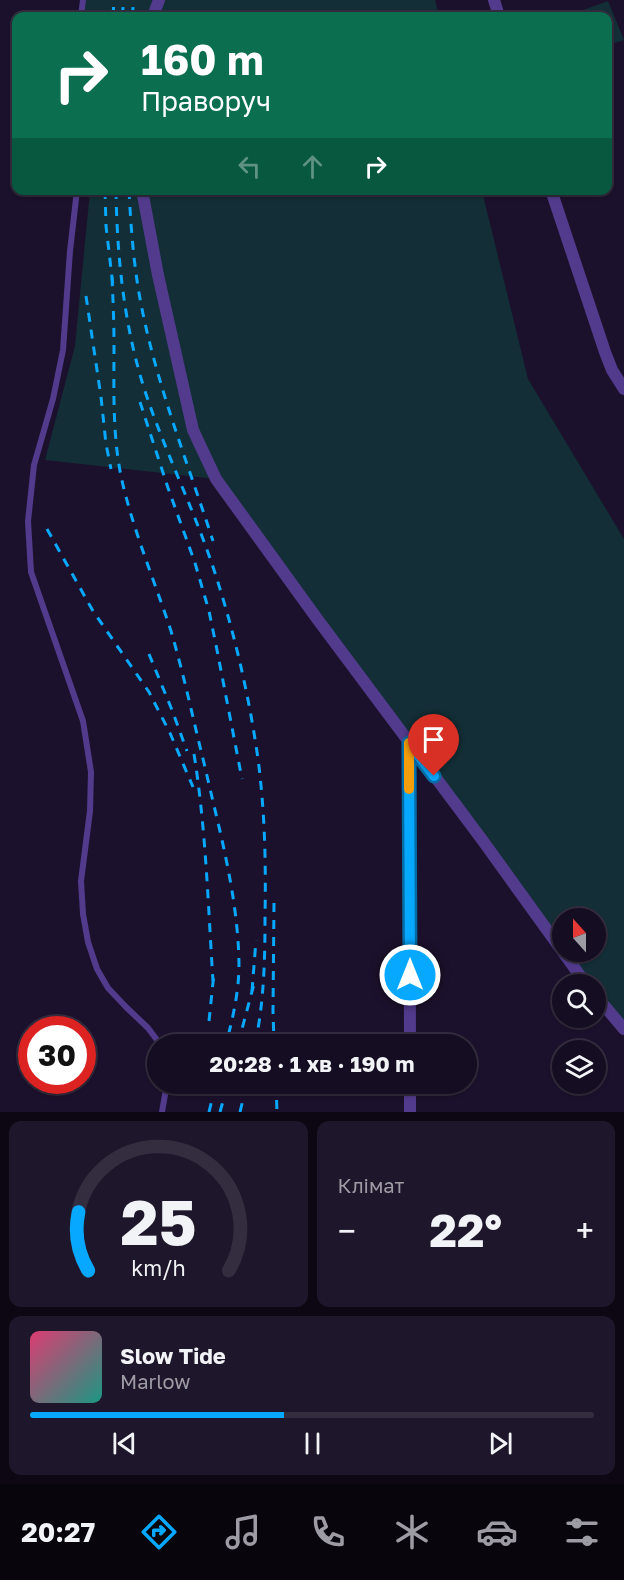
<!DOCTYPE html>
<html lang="uk">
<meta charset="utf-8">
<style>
:root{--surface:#150d21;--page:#1e162a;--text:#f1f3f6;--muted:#9d9ca5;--line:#342d3f;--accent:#07a8ff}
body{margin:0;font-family:"Golos Text",sans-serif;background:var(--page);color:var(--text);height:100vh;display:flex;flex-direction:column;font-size:22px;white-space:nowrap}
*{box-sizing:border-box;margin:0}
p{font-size:20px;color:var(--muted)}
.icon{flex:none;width:33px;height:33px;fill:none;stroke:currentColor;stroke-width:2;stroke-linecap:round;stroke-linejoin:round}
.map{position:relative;height:1112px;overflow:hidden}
.details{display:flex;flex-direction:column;gap:9px;padding:9px;background:#0c0712;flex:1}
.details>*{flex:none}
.top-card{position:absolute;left:12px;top:12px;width:600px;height:183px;border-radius:12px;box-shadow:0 2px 4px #0004,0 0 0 2px var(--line);background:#0b6e4f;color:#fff;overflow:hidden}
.needle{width:39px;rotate:339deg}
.fabs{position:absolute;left:552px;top:908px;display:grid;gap:12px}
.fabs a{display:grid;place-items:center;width:54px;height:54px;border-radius:50%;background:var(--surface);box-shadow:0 2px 4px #0004,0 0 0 2px var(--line);font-size:30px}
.speed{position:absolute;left:18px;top:1016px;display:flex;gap:12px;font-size:30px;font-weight:700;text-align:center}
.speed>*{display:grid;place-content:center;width:78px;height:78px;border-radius:50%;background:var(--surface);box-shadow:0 2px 4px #0004,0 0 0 2px var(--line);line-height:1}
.speed .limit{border:9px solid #d22;background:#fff;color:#111}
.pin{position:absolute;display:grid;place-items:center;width:51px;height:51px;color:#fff;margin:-62px -26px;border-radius:50% 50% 50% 0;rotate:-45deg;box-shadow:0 0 6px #0007}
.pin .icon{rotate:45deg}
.me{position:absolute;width:66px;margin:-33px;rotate:0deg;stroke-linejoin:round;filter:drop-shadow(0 0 4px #0008)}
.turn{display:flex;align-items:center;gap:21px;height:126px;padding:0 30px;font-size:27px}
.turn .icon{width:78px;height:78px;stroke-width:2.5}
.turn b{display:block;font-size:42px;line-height:51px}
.lanes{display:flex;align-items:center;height:57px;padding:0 30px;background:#0003;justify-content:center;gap:30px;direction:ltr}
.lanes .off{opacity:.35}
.big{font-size:45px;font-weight:700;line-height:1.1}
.details .card{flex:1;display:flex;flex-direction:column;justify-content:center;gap:9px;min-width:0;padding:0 21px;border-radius:12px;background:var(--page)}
.details .dial{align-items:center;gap:0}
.dial svg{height:156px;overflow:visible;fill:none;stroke:var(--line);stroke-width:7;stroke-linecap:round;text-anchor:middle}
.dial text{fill:var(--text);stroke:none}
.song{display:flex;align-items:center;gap:18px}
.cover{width:72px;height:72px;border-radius:9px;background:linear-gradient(135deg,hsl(340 70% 55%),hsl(170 70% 35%))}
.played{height:6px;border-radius:3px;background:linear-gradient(90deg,var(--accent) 45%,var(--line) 45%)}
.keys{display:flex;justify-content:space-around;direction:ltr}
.heat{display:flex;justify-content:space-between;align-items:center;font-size:33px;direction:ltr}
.details .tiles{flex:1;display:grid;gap:9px;grid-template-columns:1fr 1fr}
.card:last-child{grid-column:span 2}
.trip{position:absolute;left:147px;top:1034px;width:330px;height:60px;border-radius:30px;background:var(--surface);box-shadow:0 2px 4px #0004,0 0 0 2px var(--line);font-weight:700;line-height:60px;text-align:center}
.menu{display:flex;height:96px;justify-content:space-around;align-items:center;background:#08050d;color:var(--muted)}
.menu .icon{width:42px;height:42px}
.menu .selected{color:var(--accent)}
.menu b{font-size:27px;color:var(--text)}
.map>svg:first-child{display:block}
.green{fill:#132e36;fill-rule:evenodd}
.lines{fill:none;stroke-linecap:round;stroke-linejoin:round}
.lane{stroke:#523b8c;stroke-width:6}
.street{stroke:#523b8c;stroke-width:12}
.rail{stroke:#07a8ff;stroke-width:3;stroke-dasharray:9 8;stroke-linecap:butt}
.route-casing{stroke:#056da6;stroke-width:15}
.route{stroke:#07a8ff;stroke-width:10}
.slow{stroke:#f59e0b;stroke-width:10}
</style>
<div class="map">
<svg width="624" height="1112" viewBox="0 0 624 1112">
<rect width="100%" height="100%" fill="#1c112c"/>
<g class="green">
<path d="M81 0H435L439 16H83Z"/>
<path d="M608 1 624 40 608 45V16H567Z"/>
<path d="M90 191H482L528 379 624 539V1029L596 996V984H586L216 479 45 460 75 346ZM562 918H596V951H562Z"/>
</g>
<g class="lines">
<g class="lane">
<path d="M81 16 83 0"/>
<path d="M77 190 70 251 63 350 53 399 34 465 28 521 31 572 83 721 91 772 90 811 81 881 83 914 88 942 97 969 108 988 126 1007 148 1028 160 1044"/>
<path d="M162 1112 167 1083"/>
</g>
<g class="street">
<path d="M494 0 499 16"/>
<path d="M153 16 159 0"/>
<path d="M142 190 158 275 193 430 216 479 318 620 483 841 586 984"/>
<path d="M551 190 605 352 612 370 624 389"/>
<path d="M409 743 410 1044"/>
<path d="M596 996 624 1029"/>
<path d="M410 1083V1112"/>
</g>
<g class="rail">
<path d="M113 16 114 0"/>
<path d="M122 16 124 0"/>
<path d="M132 16 134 0"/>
<path d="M105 190 106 226 113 286"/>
<path d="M116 190C117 261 125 334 148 400 168 458 195 512 214 570 234 631 249 695 258 759 265 812 266 865 265 918 265 960 264 1003 255 1044"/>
<path d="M129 190C131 230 134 270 142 309 158 388 188 464 213 541"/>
<path d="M112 277C113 300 114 322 114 345 114 392 112 439 123 485 135 535 155 582 171 631 184 675 193 719 204 763 219 829 238 895 239 964 239 991 233 1018 226 1044"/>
<path d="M86 296 101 397 106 444 111 469"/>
<path d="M140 402 168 488 195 563 209 611 217 650 242 779"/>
<path d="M47 529 93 611 149 692 170 733 193 787"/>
<path d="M149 654 172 710 187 751"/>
<path d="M194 754C206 829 208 905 213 981"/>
<path d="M274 903 273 1011 274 1044"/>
<path d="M252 991 256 940"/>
<path d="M209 1021 214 973"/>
<path d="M238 1044 254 984"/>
<path d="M276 1083 277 1112"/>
<path d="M209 1112 216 1083"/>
<path d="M220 1112 228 1083"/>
<path d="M240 1112 247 1083"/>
</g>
</g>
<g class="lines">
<g class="route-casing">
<path id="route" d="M410 975 409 743 434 776"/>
</g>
<use href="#route" class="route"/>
<path class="slow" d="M409 789V743L414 750"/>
</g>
</svg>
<div class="fabs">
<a><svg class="needle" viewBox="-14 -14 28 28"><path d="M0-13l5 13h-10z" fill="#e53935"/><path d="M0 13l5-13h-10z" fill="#9d9ca5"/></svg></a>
<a><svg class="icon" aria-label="search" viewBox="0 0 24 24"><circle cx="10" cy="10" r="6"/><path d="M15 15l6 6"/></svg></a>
<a><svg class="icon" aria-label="layers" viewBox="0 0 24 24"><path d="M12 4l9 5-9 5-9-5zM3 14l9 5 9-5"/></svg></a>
</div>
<div class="speed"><div class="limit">30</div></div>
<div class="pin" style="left:434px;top:776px;background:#d93025"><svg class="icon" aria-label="arrive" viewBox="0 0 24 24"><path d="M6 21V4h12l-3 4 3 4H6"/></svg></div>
<svg class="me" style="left:410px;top:975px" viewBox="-20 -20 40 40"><circle r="17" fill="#07a8ff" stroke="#fff" stroke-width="3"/><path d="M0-11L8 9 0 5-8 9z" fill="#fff"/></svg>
<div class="trip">20:28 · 1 хв · 190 m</div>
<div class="top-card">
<div class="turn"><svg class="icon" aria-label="right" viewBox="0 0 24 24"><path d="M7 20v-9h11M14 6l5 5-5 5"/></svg><div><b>160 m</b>Праворуч</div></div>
<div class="lanes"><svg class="icon off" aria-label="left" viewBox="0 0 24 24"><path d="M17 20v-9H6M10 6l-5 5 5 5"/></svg><svg class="icon off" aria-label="ahead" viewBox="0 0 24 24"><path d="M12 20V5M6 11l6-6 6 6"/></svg><svg class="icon" aria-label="right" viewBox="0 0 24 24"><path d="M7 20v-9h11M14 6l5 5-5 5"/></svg></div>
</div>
</div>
<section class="details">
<div class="tiles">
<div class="card dial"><svg viewBox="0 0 100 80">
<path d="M14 69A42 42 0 1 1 86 69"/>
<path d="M14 69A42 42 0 0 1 9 39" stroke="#07a8ff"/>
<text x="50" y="56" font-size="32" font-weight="700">25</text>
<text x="50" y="72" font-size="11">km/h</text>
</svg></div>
<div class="card"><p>Клімат</p>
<div class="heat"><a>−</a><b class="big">22°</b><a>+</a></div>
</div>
<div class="card">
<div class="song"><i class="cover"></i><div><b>Slow Tide</b><p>Marlow</p></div></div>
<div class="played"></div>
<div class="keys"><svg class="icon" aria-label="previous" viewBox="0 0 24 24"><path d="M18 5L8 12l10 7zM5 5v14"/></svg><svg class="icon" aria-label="pause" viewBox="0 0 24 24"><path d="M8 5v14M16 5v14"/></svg><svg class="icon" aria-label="next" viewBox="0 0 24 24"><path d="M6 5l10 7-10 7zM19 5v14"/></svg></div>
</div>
</div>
</section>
<nav class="menu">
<b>20:27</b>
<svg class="icon selected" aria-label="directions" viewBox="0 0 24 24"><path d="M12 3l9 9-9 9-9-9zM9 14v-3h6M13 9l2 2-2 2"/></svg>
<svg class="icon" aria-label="music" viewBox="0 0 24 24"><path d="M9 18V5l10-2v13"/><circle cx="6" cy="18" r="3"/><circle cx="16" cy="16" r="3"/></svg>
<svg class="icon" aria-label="phone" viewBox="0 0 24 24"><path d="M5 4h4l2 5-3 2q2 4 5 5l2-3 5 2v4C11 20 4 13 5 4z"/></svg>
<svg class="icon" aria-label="climate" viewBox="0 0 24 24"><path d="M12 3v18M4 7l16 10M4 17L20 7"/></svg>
<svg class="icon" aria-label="car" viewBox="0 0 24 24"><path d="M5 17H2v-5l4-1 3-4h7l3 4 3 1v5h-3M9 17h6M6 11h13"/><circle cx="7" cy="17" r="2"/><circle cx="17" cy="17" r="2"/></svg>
<svg class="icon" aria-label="filters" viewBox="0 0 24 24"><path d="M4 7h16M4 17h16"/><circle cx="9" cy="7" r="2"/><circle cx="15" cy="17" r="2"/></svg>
</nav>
